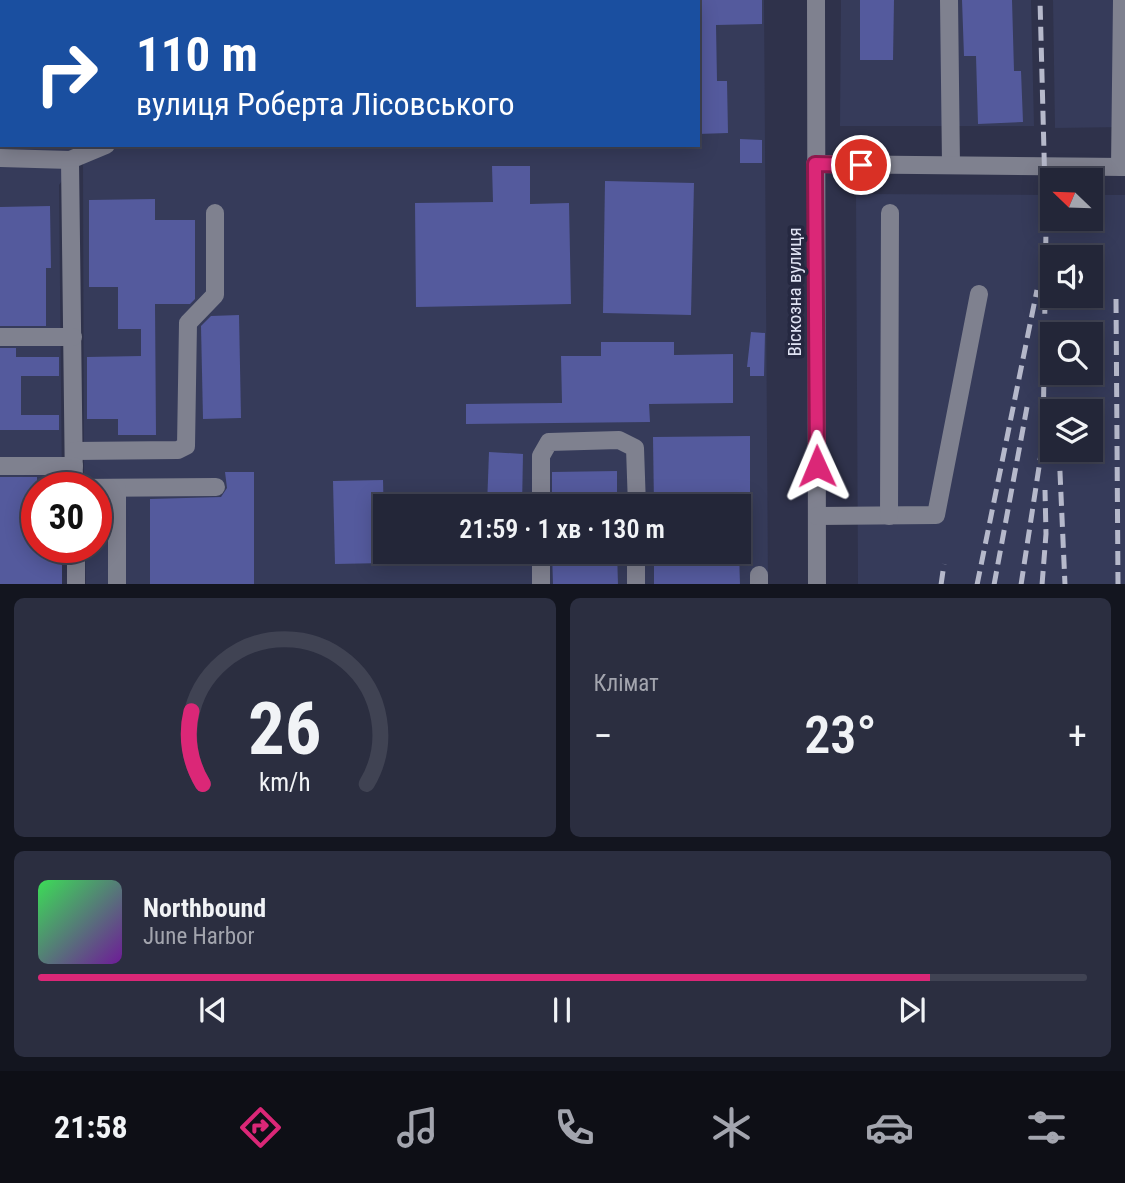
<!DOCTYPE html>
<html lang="uk">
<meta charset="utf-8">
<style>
:root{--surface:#232638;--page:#2b2e40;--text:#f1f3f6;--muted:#a3a5ae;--line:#404353;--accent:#db2777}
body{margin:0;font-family:"Roboto Condensed",sans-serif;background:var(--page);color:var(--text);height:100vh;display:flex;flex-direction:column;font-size:26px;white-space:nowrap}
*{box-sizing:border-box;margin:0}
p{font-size:23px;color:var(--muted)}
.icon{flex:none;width:38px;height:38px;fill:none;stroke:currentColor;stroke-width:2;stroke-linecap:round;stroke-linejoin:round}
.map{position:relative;height:584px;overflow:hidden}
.details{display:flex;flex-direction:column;gap:14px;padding:14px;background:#13151f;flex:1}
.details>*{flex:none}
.top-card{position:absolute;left:0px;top:0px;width:700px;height:147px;box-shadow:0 4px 18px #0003,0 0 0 2px var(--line);background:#1a4fa0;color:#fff;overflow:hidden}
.needle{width:46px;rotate:293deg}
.buttons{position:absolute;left:1040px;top:168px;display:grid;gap:14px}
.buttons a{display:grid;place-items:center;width:63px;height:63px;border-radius:0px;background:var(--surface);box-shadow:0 4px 18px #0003,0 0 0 2px var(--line);font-size:35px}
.speed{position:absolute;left:21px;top:472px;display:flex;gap:14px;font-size:35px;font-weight:700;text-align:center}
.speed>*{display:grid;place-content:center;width:91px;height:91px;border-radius:50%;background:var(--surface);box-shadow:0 4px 18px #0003,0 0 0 2px var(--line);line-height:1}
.speed .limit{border:10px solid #d22;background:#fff;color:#111}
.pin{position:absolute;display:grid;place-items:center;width:60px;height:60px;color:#fff;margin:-30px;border:4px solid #fff;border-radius:50%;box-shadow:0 2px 7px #0007}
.me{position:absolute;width:77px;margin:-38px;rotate:359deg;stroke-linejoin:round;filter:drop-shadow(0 0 5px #0008)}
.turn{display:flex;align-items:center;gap:24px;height:147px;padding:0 21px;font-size:32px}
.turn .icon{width:91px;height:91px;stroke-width:2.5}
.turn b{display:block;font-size:49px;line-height:60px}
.big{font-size:52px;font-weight:600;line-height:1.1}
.details .widget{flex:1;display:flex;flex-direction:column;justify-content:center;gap:10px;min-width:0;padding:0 24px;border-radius:10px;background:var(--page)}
.details .dial{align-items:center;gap:0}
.dial svg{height:182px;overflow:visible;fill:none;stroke:var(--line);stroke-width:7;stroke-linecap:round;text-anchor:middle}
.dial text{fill:var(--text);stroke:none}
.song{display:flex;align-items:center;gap:21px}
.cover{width:84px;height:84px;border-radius:10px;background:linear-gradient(135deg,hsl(130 70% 55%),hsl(280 70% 35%))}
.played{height:7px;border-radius:4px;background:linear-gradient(90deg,var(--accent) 85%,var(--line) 85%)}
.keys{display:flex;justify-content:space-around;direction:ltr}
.heat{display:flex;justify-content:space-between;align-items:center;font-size:38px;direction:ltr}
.details .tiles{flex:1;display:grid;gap:14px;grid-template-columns:1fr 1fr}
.widget:last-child{grid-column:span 2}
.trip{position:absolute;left:373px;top:494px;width:378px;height:70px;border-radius:0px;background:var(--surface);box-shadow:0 4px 18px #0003,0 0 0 2px var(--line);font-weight:600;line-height:70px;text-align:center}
.tabs{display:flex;height:112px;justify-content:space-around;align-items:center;background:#0e0f16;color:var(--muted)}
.tabs .icon{width:49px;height:49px}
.tabs .current{color:var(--accent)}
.tabs b{font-size:32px;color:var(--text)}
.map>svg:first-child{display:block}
.built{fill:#363b5a;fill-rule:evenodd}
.building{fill:#545a9d}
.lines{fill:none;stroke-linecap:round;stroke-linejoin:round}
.minor{stroke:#7f818f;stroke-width:18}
.rail{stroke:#b6b9cb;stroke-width:5;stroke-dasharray:14 7;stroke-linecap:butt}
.route-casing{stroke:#8e194d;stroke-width:18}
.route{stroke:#db2777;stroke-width:12}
.labels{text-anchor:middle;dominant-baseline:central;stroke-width:7;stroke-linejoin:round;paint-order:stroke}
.street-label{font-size:19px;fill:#e0e3f3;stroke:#252840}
</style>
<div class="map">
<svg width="1125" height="585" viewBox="0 0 1125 585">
<rect width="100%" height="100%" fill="#2f324b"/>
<g class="built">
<path d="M0 0H260L2 2 0 39Z"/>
<path d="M394 0H764L768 584H86L85 548H96V488H84L83 160 93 145H698V2H390ZM385 506H738V551H385Z"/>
<path d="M841 0H1031L1034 126H840Z"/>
<path d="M1053 0H1125V127L1055 128Z"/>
<path d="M0 73 2 145H87L59 185 62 488H37V548H62V584H0Z"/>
<path d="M856 194 1052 195V219H1090V195H1125V584H858ZM1052 257H1090V296H1052ZM1052 334H1090V373H1052ZM1052 411H1090V450H1052Z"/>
</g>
<g class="building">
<path d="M698 0H762V24L716 25 717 81H727L728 133 698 134Z"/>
<path d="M860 0H894L893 60H860Z"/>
<path d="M962 0H1012L1014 71H1021L1023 122 978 124 976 56H964Z"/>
<path d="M740 139 762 140V163H740Z"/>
<path d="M492 166H530V204L569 203 571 304 416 307 415 203 493 202Z"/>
<path d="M605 181 694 183 691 315 603 313Z"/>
<path d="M155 199V220H195V299L190 304H155L156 435H118V419H87V357L141 356V329H118V287H89V200Z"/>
<path d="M50 206 51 268H46V326H0V207Z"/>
<path d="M239 315 241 418 203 419 201 326 211 316Z"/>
<path d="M751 332 765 333 764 376H750V367H747Z"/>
<path d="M601 342H674V355L733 354V403L649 404 650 422 466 424V404L562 403 561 356H601Z"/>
<path d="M0 348H16V357H59V376H21V415H59V430H0Z"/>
<path d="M750 436V506H654L653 437Z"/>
<path d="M489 452 523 454 522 506H487Z"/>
<path d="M617 471V506H552V472Z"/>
<path d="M225 472H254V585H150V499L221 497 227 488Z"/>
<path d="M0 477H37V548H62V585H0Z"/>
<path d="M383 480 385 563 335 564 333 481Z"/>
<path d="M552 551H617L618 585H553Z"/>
<path d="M654 551H739L740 585H654Z"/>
</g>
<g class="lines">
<g class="minor">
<path d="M288 0V2"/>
<path d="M816 0 817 585"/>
<path d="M949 0 951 165"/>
<path d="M479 2 481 0"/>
<path d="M646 2 647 0"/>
<path d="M0 158 70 160 106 145"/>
<path d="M70 160 74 488"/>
<path d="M815 164 1125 167"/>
<path d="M1120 167 1122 0"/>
<path d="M0 337H73"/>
<path d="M74 451 178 450 186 446 188 323 215 295V213"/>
<path d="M0 466H74"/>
<path d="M77 488 216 487"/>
<path d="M541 506V456L549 442 619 440 635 448 637 506"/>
<path d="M817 516 936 515 979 294"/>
<path d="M889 516 890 213"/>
<path d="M76 548V585"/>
<path d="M541 551V585"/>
<path d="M759 575V585"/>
<path d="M117 585V488"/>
<path d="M636 585V551"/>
</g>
<g class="rail">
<path d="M1116 299 1118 585"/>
<path d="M1059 450 1065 585"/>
<path d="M941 585 944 564"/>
<path d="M977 585 1037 290"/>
<path d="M994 585 1027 407"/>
<path d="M1021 585 1043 441 1046 228 1040 0"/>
<path d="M1042 585 1046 534 1045 490"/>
</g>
</g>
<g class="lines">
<g class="route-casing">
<path id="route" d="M817 466 815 164 861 165"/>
</g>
<use href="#route" class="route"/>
</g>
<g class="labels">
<g class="street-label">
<text transform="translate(794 292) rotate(-90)">Віскозна вулиця</text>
</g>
</g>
</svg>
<div class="buttons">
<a><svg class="needle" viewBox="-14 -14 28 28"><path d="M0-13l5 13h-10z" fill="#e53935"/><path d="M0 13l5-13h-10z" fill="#a3a5ae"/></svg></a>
<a><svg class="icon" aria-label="sound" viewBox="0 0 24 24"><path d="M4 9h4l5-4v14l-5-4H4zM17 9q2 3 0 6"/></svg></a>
<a><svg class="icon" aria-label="search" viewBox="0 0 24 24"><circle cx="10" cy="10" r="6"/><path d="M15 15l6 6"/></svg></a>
<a><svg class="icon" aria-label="layers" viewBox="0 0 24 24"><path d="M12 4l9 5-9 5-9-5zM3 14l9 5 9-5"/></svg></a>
</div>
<div class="speed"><div class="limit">30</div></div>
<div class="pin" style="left:861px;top:165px;background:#d93025"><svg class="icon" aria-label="arrive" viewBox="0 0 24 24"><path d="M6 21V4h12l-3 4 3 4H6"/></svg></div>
<svg class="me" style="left:817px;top:466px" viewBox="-20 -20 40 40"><path d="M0-17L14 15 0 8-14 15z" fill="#db2777" stroke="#fff" stroke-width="4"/></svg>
<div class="trip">21:59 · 1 хв · 130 m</div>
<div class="top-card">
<div class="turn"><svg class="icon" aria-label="right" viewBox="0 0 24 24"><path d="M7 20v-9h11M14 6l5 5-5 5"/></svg><div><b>110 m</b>вулиця Роберта Лісовського</div></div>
</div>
</div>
<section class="details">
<div class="tiles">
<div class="widget dial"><svg viewBox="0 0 100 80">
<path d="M14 69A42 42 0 1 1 86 69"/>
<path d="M14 69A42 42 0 0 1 9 37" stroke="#db2777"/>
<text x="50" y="56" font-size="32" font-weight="700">26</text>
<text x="50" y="72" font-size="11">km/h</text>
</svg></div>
<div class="widget"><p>Клімат</p>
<div class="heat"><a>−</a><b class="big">23°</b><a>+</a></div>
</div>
<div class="widget">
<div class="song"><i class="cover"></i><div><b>Northbound</b><p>June Harbor</p></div></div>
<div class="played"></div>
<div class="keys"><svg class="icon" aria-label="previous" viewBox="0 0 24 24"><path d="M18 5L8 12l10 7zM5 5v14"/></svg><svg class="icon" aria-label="pause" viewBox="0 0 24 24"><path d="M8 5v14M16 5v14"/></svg><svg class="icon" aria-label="next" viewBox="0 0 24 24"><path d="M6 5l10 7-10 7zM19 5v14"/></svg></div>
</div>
</div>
</section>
<nav class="tabs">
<b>21:58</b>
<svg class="icon current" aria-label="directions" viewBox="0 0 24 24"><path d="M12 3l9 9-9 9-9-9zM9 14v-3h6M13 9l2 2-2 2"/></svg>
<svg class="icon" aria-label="music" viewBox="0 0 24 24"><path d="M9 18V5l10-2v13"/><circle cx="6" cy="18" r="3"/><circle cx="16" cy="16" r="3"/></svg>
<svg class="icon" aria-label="phone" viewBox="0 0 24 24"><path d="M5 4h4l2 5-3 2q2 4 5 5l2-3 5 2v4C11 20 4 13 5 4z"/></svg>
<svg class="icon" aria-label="climate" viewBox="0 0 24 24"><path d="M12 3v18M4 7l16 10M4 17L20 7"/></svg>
<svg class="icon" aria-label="car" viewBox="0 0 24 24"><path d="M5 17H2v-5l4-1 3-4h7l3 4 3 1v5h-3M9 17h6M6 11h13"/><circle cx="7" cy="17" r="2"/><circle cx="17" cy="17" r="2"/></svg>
<svg class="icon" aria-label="filters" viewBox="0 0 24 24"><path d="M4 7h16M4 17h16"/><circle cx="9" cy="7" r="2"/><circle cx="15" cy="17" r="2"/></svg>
</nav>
